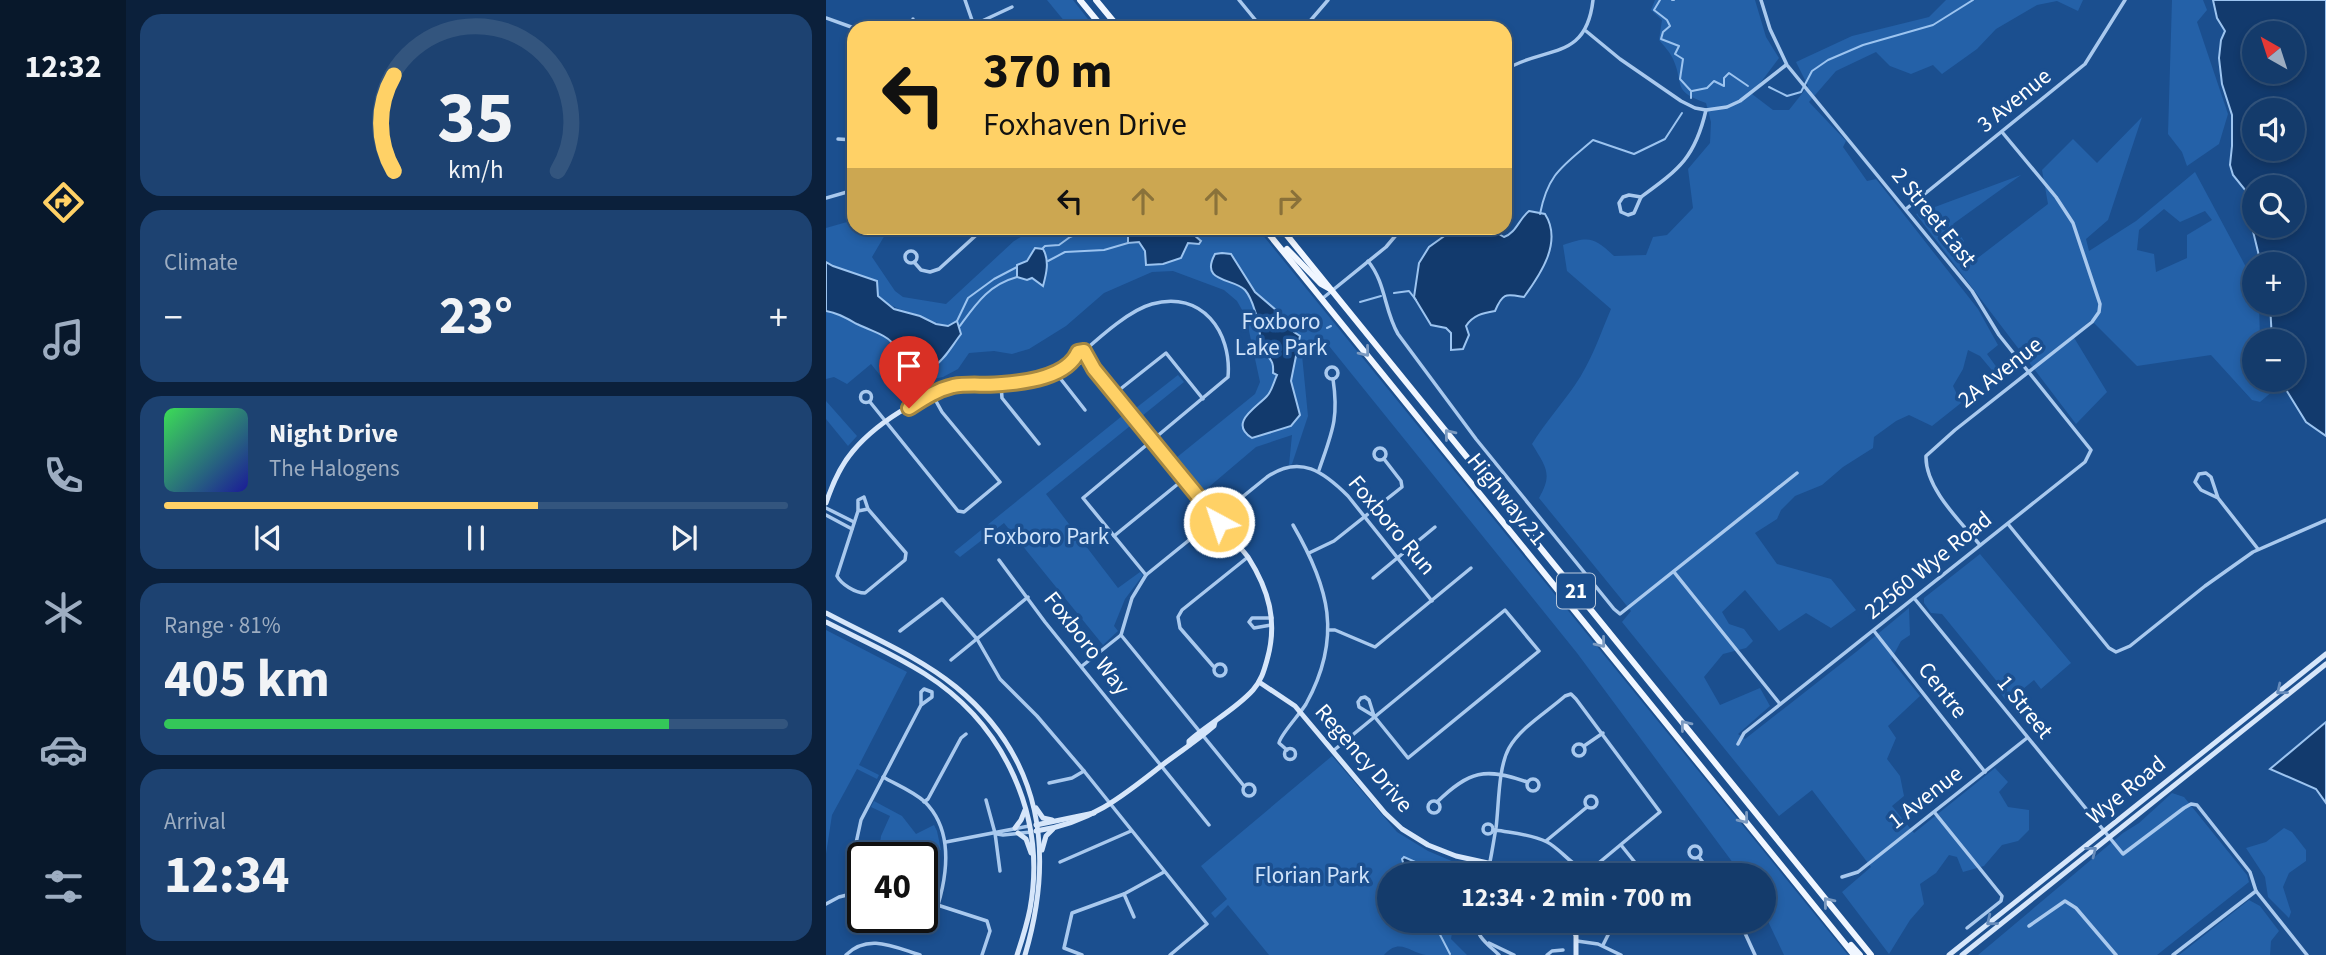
<!DOCTYPE html>
<meta charset="utf-8">
<style>
:root{--surface:#143b6b;--page:#1d4271;--text:#f1f3f6;--muted:#9dadc1;--line:#33557e;--accent:#ffd166}
body{margin:0;font-family:"Source Sans 3",sans-serif;background:var(--page);color:var(--text);height:100vh;display:flex;flex-direction:column;font-size:26px;white-space:nowrap}
*{box-sizing:border-box;margin:0}
p{font-size:23px;color:var(--muted)}
.icon{flex:none;width:38px;height:38px;fill:none;stroke:currentColor;stroke-width:2;stroke-linecap:round;stroke-linejoin:round}
.map{position:relative;flex:1;overflow:hidden}
.sheet{display:flex;flex-direction:column;gap:14px;padding:14px;background:#0b203b;width:700px}
.sheet>*{flex:none}
.banner{position:absolute;left:21px;top:21px;width:665px;height:214px;border-radius:21px;box-shadow:0 4px 10px #0003,0 0 0 2px var(--line);background:#ffd166;color:#111;overflow:hidden}
.needle{width:46px;rotate:321deg}
.fabs{position:absolute;left:1416px;top:21px;display:grid;gap:14px}
.fabs a{display:grid;place-items:center;width:63px;height:63px;border-radius:50%;background:var(--surface);box-shadow:0 4px 10px #0003,0 0 0 2px var(--line);font-size:35px}
.speed{position:absolute;left:21px;top:842px;display:flex;gap:14px;font-size:35px;font-weight:700;text-align:center}
.speed>*{display:grid;place-content:center;width:91px;height:91px;border-radius:50%;background:var(--surface);box-shadow:0 4px 10px #0003,0 0 0 2px var(--line);line-height:1}
.speed .limit{border:4px solid #111;border-radius:10px;background:#fff;color:#111}
.pin{position:absolute;display:grid;place-items:center;width:60px;height:60px;color:#fff;margin:-72px -30px;border-radius:50% 50% 50% 0;rotate:-45deg;box-shadow:0 0 7px #0007}
.pin .icon{rotate:45deg}
.me{position:absolute;width:77px;margin:-38px;rotate:320deg;stroke-linejoin:round;filter:drop-shadow(0 0 5px #0008)}
.turn{display:flex;align-items:center;gap:24px;height:147px;padding:0 21px;font-size:32px}
.turn .icon{width:91px;height:91px;stroke-width:2.5}
.turn b{display:block;font-size:49px;line-height:60px}
.lanes{display:flex;align-items:center;height:66px;padding:0 21px;background:#0003;justify-content:center;gap:35px;direction:ltr}
.lanes .off{opacity:.35}
.big{font-size:52px;font-weight:700;line-height:1.1}
.sheet .tile{flex:1;display:flex;flex-direction:column;justify-content:center;gap:10px;min-width:0;padding:0 24px;border-radius:21px;background:var(--page)}
.sheet .dial{align-items:center;gap:0}
.dial svg{height:182px;overflow:visible;fill:none;stroke:var(--line);stroke-width:7;stroke-linecap:round;text-anchor:middle}
.dial text{fill:var(--text);stroke:none}
.song{display:flex;align-items:center;gap:21px}
.cover{width:84px;height:84px;border-radius:10px;background:linear-gradient(135deg,hsl(130 70% 55%),hsl(240 70% 35%))}
.played{height:7px;border-radius:4px;background:linear-gradient(90deg,var(--accent) 60%,var(--line) 60%)}
.keys{display:flex;justify-content:space-around;direction:ltr}
.heat{display:flex;justify-content:space-between;align-items:center;font-size:38px;direction:ltr}
.charge{height:10px;border-radius:5px;background:linear-gradient(90deg,#34c759 81%,var(--line) 0)}
.trip{position:absolute;left:551px;top:863px;width:399px;height:70px;border-radius:35px;background:var(--surface);box-shadow:0 4px 10px #0003,0 0 0 2px var(--line);font-weight:700;line-height:70px;text-align:center}
main{display:flex;flex:1;min-height:0}
.menu{display:flex;flex-direction:column;width:126px;justify-content:space-around;align-items:center;background:#08182b;color:var(--muted)}
.menu .icon{width:49px;height:49px}
.menu .selected{color:var(--accent)}
.menu b{font-size:32px;color:var(--text)}
.map>svg:first-child{display:block}
.green{fill:#2461a8;fill-rule:evenodd}
.water{fill:#123a6d;stroke:#9cc4f0;stroke-width:2;fill-rule:evenodd}
.lines{fill:none;stroke-linecap:round;stroke-linejoin:round}
.stream{stroke:#9cc4f0;stroke-width:2}
.street{stroke:#a9c9ee;stroke-width:3.5}
.secondary{stroke:#d6e6fa;stroke-width:5}
.primary{stroke:#f0f6ff;stroke-width:6}
.oneway{stroke:#7b9ac1}
.oneway2{stroke:#668bba}
.route-casing{stroke:#a68842;stroke-width:18}
.route{stroke:#ffd166;stroke-width:12}
.labels{text-anchor:middle;dominant-baseline:central;stroke-width:7;stroke-linejoin:round;paint-order:stroke}
.shield{fill:#1b4f8f;stroke:#bbcadd;stroke-width:2}
.shield-label{font-size:21px;font-weight:bold;fill:#fff}
.street-label{font-size:23px;fill:#fff;stroke:#1b4f8f}
.park-label{font-size:23px;fill:#cfe3fa;stroke:#1b4f8f}
</style>
<main>
<nav class="menu">
<b>12:32</b>
<svg class="icon selected" aria-label="directions" viewBox="0 0 24 24"><path d="M12 3l9 9-9 9-9-9zM9 14v-3h6M13 9l2 2-2 2"/></svg>
<svg class="icon" aria-label="music" viewBox="0 0 24 24"><path d="M9 18V5l10-2v13"/><circle cx="6" cy="18" r="3"/><circle cx="16" cy="16" r="3"/></svg>
<svg class="icon" aria-label="phone" viewBox="0 0 24 24"><path d="M5 4h4l2 5-3 2q2 4 5 5l2-3 5 2v4C11 20 4 13 5 4z"/></svg>
<svg class="icon" aria-label="climate" viewBox="0 0 24 24"><path d="M12 3v18M4 7l16 10M4 17L20 7"/></svg>
<svg class="icon" aria-label="car" viewBox="0 0 24 24"><path d="M5 17H2v-5l4-1 3-4h7l3 4 3 1v5h-3M9 17h6M6 11h13"/><circle cx="7" cy="17" r="2"/><circle cx="17" cy="17" r="2"/></svg>
<svg class="icon" aria-label="filters" viewBox="0 0 24 24"><path d="M4 7h16M4 17h16"/><circle cx="9" cy="7" r="2"/><circle cx="15" cy="17" r="2"/></svg>
</nav>
<section class="sheet">
<div class="tile dial"><svg viewBox="0 0 100 80">
<path d="M14 69A42 42 0 1 1 86 69"/>
<path d="M14 69A42 42 0 0 1 14 27" stroke="#ffd166"/>
<text x="50" y="56" font-size="32" font-weight="700">35</text>
<text x="50" y="72" font-size="11">km/h</text>
</svg></div>
<div class="tile"><p>Climate</p>
<div class="heat"><a>−</a><b class="big">23°</b><a>+</a></div>
</div>
<div class="tile">
<div class="song"><i class="cover"></i><div><b>Night Drive</b><p>The Halogens</p></div></div>
<div class="played"></div>
<div class="keys"><svg class="icon" aria-label="previous" viewBox="0 0 24 24"><path d="M18 5L8 12l10 7zM5 5v14"/></svg><svg class="icon" aria-label="pause" viewBox="0 0 24 24"><path d="M8 5v14M16 5v14"/></svg><svg class="icon" aria-label="next" viewBox="0 0 24 24"><path d="M6 5l10 7-10 7zM19 5v14"/></svg></div>
</div>
<div class="tile"><p>Range · 81%</p><b class="big">405 km</b><div class="charge"></div></div>
<div class="tile"><p>Arrival</p><b class="big">12:34</b></div>
</section>
<div class="map">
<svg width="1500" height="955" viewBox="0 0 1500 955">
<rect width="100%" height="100%" fill="#1b4f8f"/>
<g class="green">
<path d="M221 0H247L269 28H244Z"/>
<path d="M829 0H929L940 37 953 58 926 94 947 110H963L982 86 970 62 1026 36 1103 17 1120 0H1257L1252 11 1231 1 1211 5 1170 29 1151 49 1116 74 1107 65 1085 74 1064 66 1050 52 1010 71 983 102 1020 141 1017 147 1041 181 1050 179 1152 309 1172 345 1161 354 1177 376 1175 381 1154 356 1142 350 1137 369 1127 386 1135 403 1106 426 1083 415 1070 421 1048 437 1047 448 1017 467 996 485 969 496 955 510 951 519 929 533 951 564 1005 579 1030 610 1005 628 980 613 953 631 919 590 896 612 903 624 918 629 927 641 920 648 897 654 878 677 894 705 934 688 944 706 912 734 919 739 1030 652 1083 608 1084 635 1075 641 1065 660 1094 696 1062 726 1070 738 1061 759 1074 776 1078 796 1066 806 1088 833 1169 768 1182 782 1173 792 1182 807 1203 810V830L1192 841 1176 845 1158 866 1137 872 1131 857 1123 855 1110 873 1094 884 1098 904 1084 920 1063 954 1016 892 1045 867 986 790 953 816 796 622 805 611 713 498C727 474 720 467 706 444 719 423 735 405 749 385 765 362 774 335 785 309L741 271 737 245C763 236 768 237 788 256L820 255 827 237 841 235 867 208 862 169 884 143 885 122 880 103C845 90 859 86 847 59 844 52 838 46 833 40L836 20 825 10Z"/>
<path d="M1346 0H1377L1381 10 1371 22 1402 114 1393 144 1361 166 1356 152 1342 134Z"/>
<path d="M1316 117 1282 220 1260 239 1263 251 1310 221 1369 172 1428 282V303H1433L1434 341H1428V380H1444L1447 391 1434 402 1426 400 1385 355 1311 366 1265 320 1247 336 1281 392 1250 424 1090 214 1195 175 1127 224 1138 241 1135 249 1140 267 1222 204 1216 170 1247 139 1271 163ZM1338 209 1354 222 1379 211 1386 220 1361 235V258L1330 272 1328 254 1311 250 1313 230Z"/>
<path d="M28 220V228H63L46 257 69 291 77 297 120 304 188 241 210 228H302V243L313 242 319 250 320 265 362 243 372 228H431L1022 955H958L938 913V875H916L751 653 495 336 476 355 482 416 466 464 463 465 466 435 430 447 377 492 350 458 429 394 434 382 420 317 411 301 398 290 347 271 326 272 278 293 240 326 203 349 186 354 168 351 143 353 132 369 117 377 102 380 79 392 64 374 57 379 45 364 21 384 8 377 0 379V311C12 313 20 318 31 324 60 338 67 333 77 368L105 370 130 340 122 326C111 324 104 319 94 316 74 308 71 311 52 296L50 281 7 266 0 262V228ZM209 248 217 250 221 267 217 286 205 278 191 276 195 263 200 261Z"/>
<path d="M352 375 358 382 316 416 310 408Z"/>
<path d="M0 401 31 436 22 446 0 419Z"/>
<path d="M296 416 304 426 220 494 292 588 314 572 317 575 299 599 288 626 292 631 277 645 178 523 134 557 128 552Z"/>
<path d="M1154 554 1245 663 1215 689 1208 680 1181 702 1170 687 1173 684 1116 614 1105 613 1098 603V598Z"/>
<path d="M0 630 81 672 33 765 53 775 51 779 31 769 6 815 0 854Z"/>
<path d="M506 756 571 832 602 851 640 867 638 875H564V920L628 921 625 939 641 955C627 955 613 955 600 955 584 953 574 937 558 955H443L402 905 389 918 385 913 401 899 375 866Z"/>
<path d="M1346 793 1358 797 1421 875 1423 882 1331 955H1152L1297 833 1313 823Z"/>
<path d="M48 801 76 816 90 834 108 825 111 831 115 850 96 849 95 857H52L55 836 64 816 45 807Z"/>
<path d="M1458 828 1466 832 1480 850V861L1463 873 1457 887 1465 912 1463 918 1442 897 1439 877 1420 848 1440 842Z"/>
<path d="M1423 900 1434 906 1453 931 1445 941 1444 955H1353Z"/>
</g>
<g class="water">
<path d="M1387 0H1500V436L1480 422 1454 380H1466V341H1446L1444 303H1466V264H1435L1426 227 1417 210 1420 191 1407 175 1404 165 1406 146V115L1396 84 1393 58 1395 40 1399 31 1391 18ZM1466 33V72H1428V33ZM1466 110V149H1428V110ZM1466 187V226H1428V187Z"/>
<path d="M703 211 719 214C737 242 714 275 698 297 680 294 677 292 669 311 657 313 647 315 640 326L643 335 637 349 625 350V333L620 328 605 325 588 297 593 263 603 247 624 232 641 235 671 233 678 237C690 233 693 219 703 211Z"/>
<path d="M302 228H372L368 235 375 241 373 244 362 243 355 258 337 264 320 265 319 251 313 242 302 243Z"/>
<path d="M209 248 217 249C224 261 220 275 217 286L206 278 201 280 191 277V265L201 261Z"/>
<path d="M396 253 405 254 429 292 464 322 468 332 474 336 465 381 474 415 465 426 426 438C402 423 430 408 441 396 446 391 448 381 451 375L447 373C448 360 444 360 438 351 434 344 434 333 433 326L436 323 433 322C428 311 427 299 419 290 408 278 373 283 389 254Z"/>
<path d="M0 262 7 266 51 281 52 296 68 309 94 316 110 324 122 326 131 321 135 334C117 358 110 378 77 368 67 333 60 338 31 324 20 318 12 313 0 311Z"/>
<path d="M1500 722V803L1490 789 1444 769Z"/>
<path d="M578 857 594 864 600 872 621 875H581L576 859Z"/>
</g>
<g class="lines">
<g class="stream">
<path d="M834 0 828 10 841 20 844 26 837 32 835 39 853 46 849 54 857 59 854 79 865 91"/>
<path d="M846 0H848"/>
<path d="M943 87 961 96 975 92 986 71 1002 60 1037 45 1107 25 1147 0"/>
<path d="M866 91 881 88 888 81 898 86V78L903 73 922 86"/>
<path d="M865 98V92"/>
<path d="M714 214C722 173 737 166 767 140L808 154 839 139 856 113"/>
<path d="M216 249 219 246 233 245 244 237 265 228"/>
<path d="M222 261 239 252 278 250 302 243"/>
<path d="M568 293 583 291 590 300"/>
<path d="M534 302 555 296"/>
<path d="M131 321 142 298 168 279 191 267"/>
<path d="M133 327C150 304 162 285 191 277"/>
<path d="M501 328 505 326"/>
<path d="M608 923 624 954"/>
</g>
<g class="street">
<path d="M139 0 148 26"/>
<path d="M413 0 436 28"/>
<path d="M0 18 28 28"/>
<path d="M87 19V28"/>
<path d="M141 28 186 7"/>
<path d="M478 28 502 0"/>
<path d="M760 31 794 59 855 101 869 108 880 110 901 107 914 101 960 65"/>
<path d="M679 70C719 45 760 62 767 0"/>
<path d="M12 139 28 140"/>
<path d="M803 195 815 197 808 213 802 215 795 212 793 203 797 197Z"/>
<path d="M815 197C853 169 869 158 880 110"/>
<path d="M0 198 28 190"/>
<path d="M1080 209 1259 64 1299 0"/>
<circle cx="85" cy="257" r="6"/>
<path d="M542 261C560 283 558 310 572 334L650 439 788 609 794 614 971 473"/>
<path d="M88 262 95 270 104 272 113 269 158 228"/>
<path d="M497 298 560 247 576 228"/>
<path d="M258 351C276 335 304 310 326 304 376 290 406 332 402 377L257 498 320 575"/>
<circle cx="506" cy="373" r="6"/>
<path d="M230 373 259 410"/>
<path d="M175 385 176 398 213 444"/>
<circle cx="40" cy="397" r="5.5"/>
<path d="M288 394 340 353 377 399"/>
<path d="M44 402 132 511 138 512 174 482 116 412 106 394"/>
<circle cx="554" cy="454" r="6"/>
<path d="M493 470C506 432 513 419 507 379"/>
<path d="M1392 498 1375 490 1369 482 1373 474 1380 473 1385 477 1392 498 1432 549"/>
<path d="M0 508 28 522"/>
<path d="M32 511 11 576C15 584 29 593 39 593L79 560 80 553 42 509 38 497 32 500V511L42 509"/>
<path d="M0 515 26 529"/>
<path d="M1182 524 1283 648 1290 652 1304 646 1379 586 1427 552 1500 520"/>
<path d="M288 536 358 479"/>
<path d="M1154 545C1134 521 1099 488 1100 456L1129 430 1266 322 1273 312 1274 304 1247 223 1230 197 1176 132"/>
<path d="M483 553 508 541 576 487 575 481 558 459"/>
<path d="M173 560 219 622 383 825"/>
<path d="M848 572 954 704"/>
<path d="M547 578 609 527"/>
<path d="M1088 598 1297 854 1358 808 1365 804 1371 805 1424 872 1430 891 1481 955"/>
<path d="M445 625 428 628 423 622 426 618H446"/>
<path d="M502 630H509L549 647 645 568"/>
<path d="M74 631 116 599 151 639 174 679 211 716 258 771 381 924 344 955"/>
<path d="M1048 631 1159 772"/>
<path d="M295 635 418 786"/>
<path d="M125 660 202 597"/>
<circle cx="394" cy="670" r="6"/>
<path d="M256 666 295 635 306 598 320 575 441 477C474 454 498 472 522 496L606 601"/>
<path d="M387 666 354 628 352 617 356 610 422 557"/>
<circle cx="753" cy="750" r="6"/>
<path d="M912 744 918 733 1259 462 1265 450 1173 335 1146 291 961 65 944 29 935 0"/>
<path d="M758 746 777 733"/>
<circle cx="464" cy="754" r="5.5"/>
<path d="M461 750 453 743C454 735 474 714 480 704 517 637 503 587 467 525"/>
<path d="M507 751 679 610 713 651 582 758 548 716 533 707 532 702 535 698 539 697 543 700 548 716"/>
<path d="M57 777C71 785 87 791 99 802 127 830 122 871 112 905"/>
<circle cx="707" cy="785" r="6"/>
<path d="M223 783 246 778 258 771"/>
<circle cx="423" cy="790" r="6"/>
<circle cx="765" cy="802" r="6"/>
<path d="M160 800 169 833 174 871"/>
<circle cx="608" cy="807" r="6"/>
<path d="M98 802 102 799 135 738 140 734"/>
<path d="M611 802C643 771 659 767 701 782"/>
<path d="M1109 813 1176 896 1175 901 1141 928"/>
<circle cx="662" cy="829" r="5"/>
<path d="M171 834 177 835 205 832"/>
<path d="M720 841 761 807"/>
<path d="M120 842 203 826"/>
<path d="M795 845 819 875"/>
<circle cx="869" cy="852" r="6"/>
<path d="M873 857 886 875"/>
<path d="M234 862 305 831"/>
<path d="M661 875C665 860 667 844 670 828 673 805 672 768 683 748 695 727 721 712 739 696L745 694 750 699 834 812 763 871C748 869 735 849 721 842 705 834 686 833 670 830H667"/>
<path d="M1016 877 1032 872 1201 738"/>
<path d="M27 893 24 871 35 820 95 705V692L98 689 106 692V697L95 705"/>
<path d="M298 894 308 917"/>
<path d="M96 900 161 921 164 931 156 955"/>
<path d="M0 904 13 897 37 891"/>
<path d="M651 920C648 936 663 945 673 955"/>
<path d="M836 920H845"/>
<path d="M913 920 929 955"/>
<path d="M1203 926 1239 901 1250 908 1290 955"/>
<path d="M751 941 772 944 795 955"/>
<path d="M663 943 688 955"/>
<path d="M777 945 785 929"/>
<path d="M20 955C42 933 68 947 94 955"/>
<path d="M256 955 238 948 246 913 298 894 338 872"/>
<path d="M721 955 726 951 737 950"/>
<path d="M1347 955 1430 891"/>
</g>
<g class="secondary">
<path d="M233 372 247 360 252 352H260L268 369 422 557C443 590 452 622 441 660 438 671 435 681 427 690 409 710 383 723 363 741V745"/>
<path d="M0 503C6 485 14 466 27 451 53 420 106 388 146 384 155 383 164 385 173 384 195 384 237 375 254 362"/>
<path d="M0 613C43 636 92 656 130 687 216 758 229 853 199 955"/>
<path d="M0 622C33 639 68 654 99 674 178 724 221 816 204 909 201 924 196 940 191 955"/>
<path d="M433 682 469 706 559 813 576 829 602 845 630 856 680 867 704 875"/>
<path d="M210 808 217 818 226 820"/>
<path d="M210 825 268 813"/>
<path d="M189 828 195 820 199 810"/>
<path d="M210 831C262 824 296 797 335 766 353 752 371 741 388 726L389 722"/>
<path d="M192 833 200 839 205 853"/>
<path d="M216 850 220 836 227 829"/>
<path d="M745 920 750 936V955"/>
<path d="M1123 955 1500 654"/>
<path d="M1136 955 1500 664"/>
</g>
<g class="primary">
<path d="M254 0 277 28"/>
<path d="M270 0 293 28"/>
<path d="M438 228 1028 955"/>
<path d="M455 228 1045 955"/>
<path d="M461 249 495 284 504 289"/>
<path d="M1025 945 1034 955"/>
</g>
</g>
<defs><path id="oneway-chevron" d="M-2-3.5L2.5 0L-2 3.5" fill="none" stroke-width="1.6" stroke-linecap="round" stroke-linejoin="round" transform="scale(1.75)"/></defs>
<g class="oneway">
<use href="#oneway-chevron" transform="translate(539 352) rotate(51)"/>
<use href="#oneway-chevron" transform="translate(623 434) rotate(-129)"/>
<use href="#oneway-chevron" transform="translate(775 643) rotate(51)"/>
<use href="#oneway-chevron" transform="translate(859 725) rotate(-129)"/>
<use href="#oneway-chevron" transform="translate(918 819) rotate(51)"/>
<use href="#oneway-chevron" transform="translate(1002 902) rotate(-129)"/>
</g>
<g class="oneway2">
<use href="#oneway-chevron" transform="translate(1455 690) rotate(141)"/>
<use href="#oneway-chevron" transform="translate(1266 851) rotate(-38)"/>
<use href="#oneway-chevron" transform="translate(1165 921) rotate(141)"/>
</g>
<g class="lines">
<g class="route-casing">
<path id="route" d="M83 408C97 399 110 390 127 386 144 383 159 386 176 384 201 382 241 377 252 352L258 351 268 369 393 522"/>
</g>
<use href="#route" class="route"/>
</g>
<g class="labels">
<rect class="shield" x="731" y="573.5" width="38" height="35" rx="5"/>
<g class="shield-label">
<text x="750" y="591">21</text>
</g>
<g class="street-label">
<text transform="translate(1188 100) rotate(-39)">3 Avenue</text>
<text transform="translate(1108 217) rotate(51)">2 Street East</text>
<text transform="translate(1174 372) rotate(-38)">2A Avenue</text>
<text transform="translate(681 499) rotate(51)">Highway 21</text>
<text transform="translate(566 525) rotate(50)">Foxboro Run</text>
<text transform="translate(1102 565) rotate(-39)">22560 Wye Road</text>
<text transform="translate(261 643) rotate(52)">Foxboro Way</text>
<text transform="translate(1117 690) rotate(52)">Centre</text>
<text transform="translate(1199 707) rotate(51)">1 Street</text>
<text transform="translate(538 758) rotate(49)">Regency Drive</text>
<text transform="translate(1300 790) rotate(-39)">Wye Road</text>
<text transform="translate(1099 797) rotate(-38)">1 Avenue</text>
</g>
<g class="park-label">
<text x="455" y="321">Foxboro<tspan x="455" dy="26">Lake Park</tspan></text>
<text x="220" y="536">Foxboro Park</text>
<text x="486" y="875">Florian Park</text>
</g>
</g>
</svg>
<div class="fabs">
<a><svg class="needle" viewBox="-14 -14 28 28"><path d="M0-13l5 13h-10z" fill="#e53935"/><path d="M0 13l5-13h-10z" fill="#9dadc1"/></svg></a>
<a><svg class="icon" aria-label="sound" viewBox="0 0 24 24"><path d="M4 9h4l5-4v14l-5-4H4zM17 9q2 3 0 6"/></svg></a>
<a><svg class="icon" aria-label="search" viewBox="0 0 24 24"><circle cx="10" cy="10" r="6"/><path d="M15 15l6 6"/></svg></a>
<a>+</a>
<a>−</a>
</div>
<div class="speed"><div class="limit">40</div></div>
<div class="pin" style="left:83px;top:408px;background:#d93025"><svg class="icon" aria-label="arrive" viewBox="0 0 24 24"><path d="M6 21V4h12l-3 4 3 4H6"/></svg></div>
<svg class="me" style="left:393px;top:522px" viewBox="-20 -20 40 40"><circle r="17" fill="#ffd166" stroke="#fff" stroke-width="3"/><path d="M0-11L8 9 0 5-8 9z" fill="#fff"/></svg>
<div class="trip">12:34 · 2 min · 700 m</div>
<div class="banner">
<div class="turn"><svg class="icon" aria-label="left" viewBox="0 0 24 24"><path d="M17 20v-9H6M10 6l-5 5 5 5"/></svg><div><b>370 m</b>Foxhaven Drive</div></div>
<div class="lanes"><svg class="icon" aria-label="left" viewBox="0 0 24 24"><path d="M17 20v-9H6M10 6l-5 5 5 5"/></svg><svg class="icon off" aria-label="ahead" viewBox="0 0 24 24"><path d="M12 20V5M6 11l6-6 6 6"/></svg><svg class="icon off" aria-label="ahead" viewBox="0 0 24 24"><path d="M12 20V5M6 11l6-6 6 6"/></svg><svg class="icon off" aria-label="right" viewBox="0 0 24 24"><path d="M7 20v-9h11M14 6l5 5-5 5"/></svg></div>
</div>
</div>
</main>
